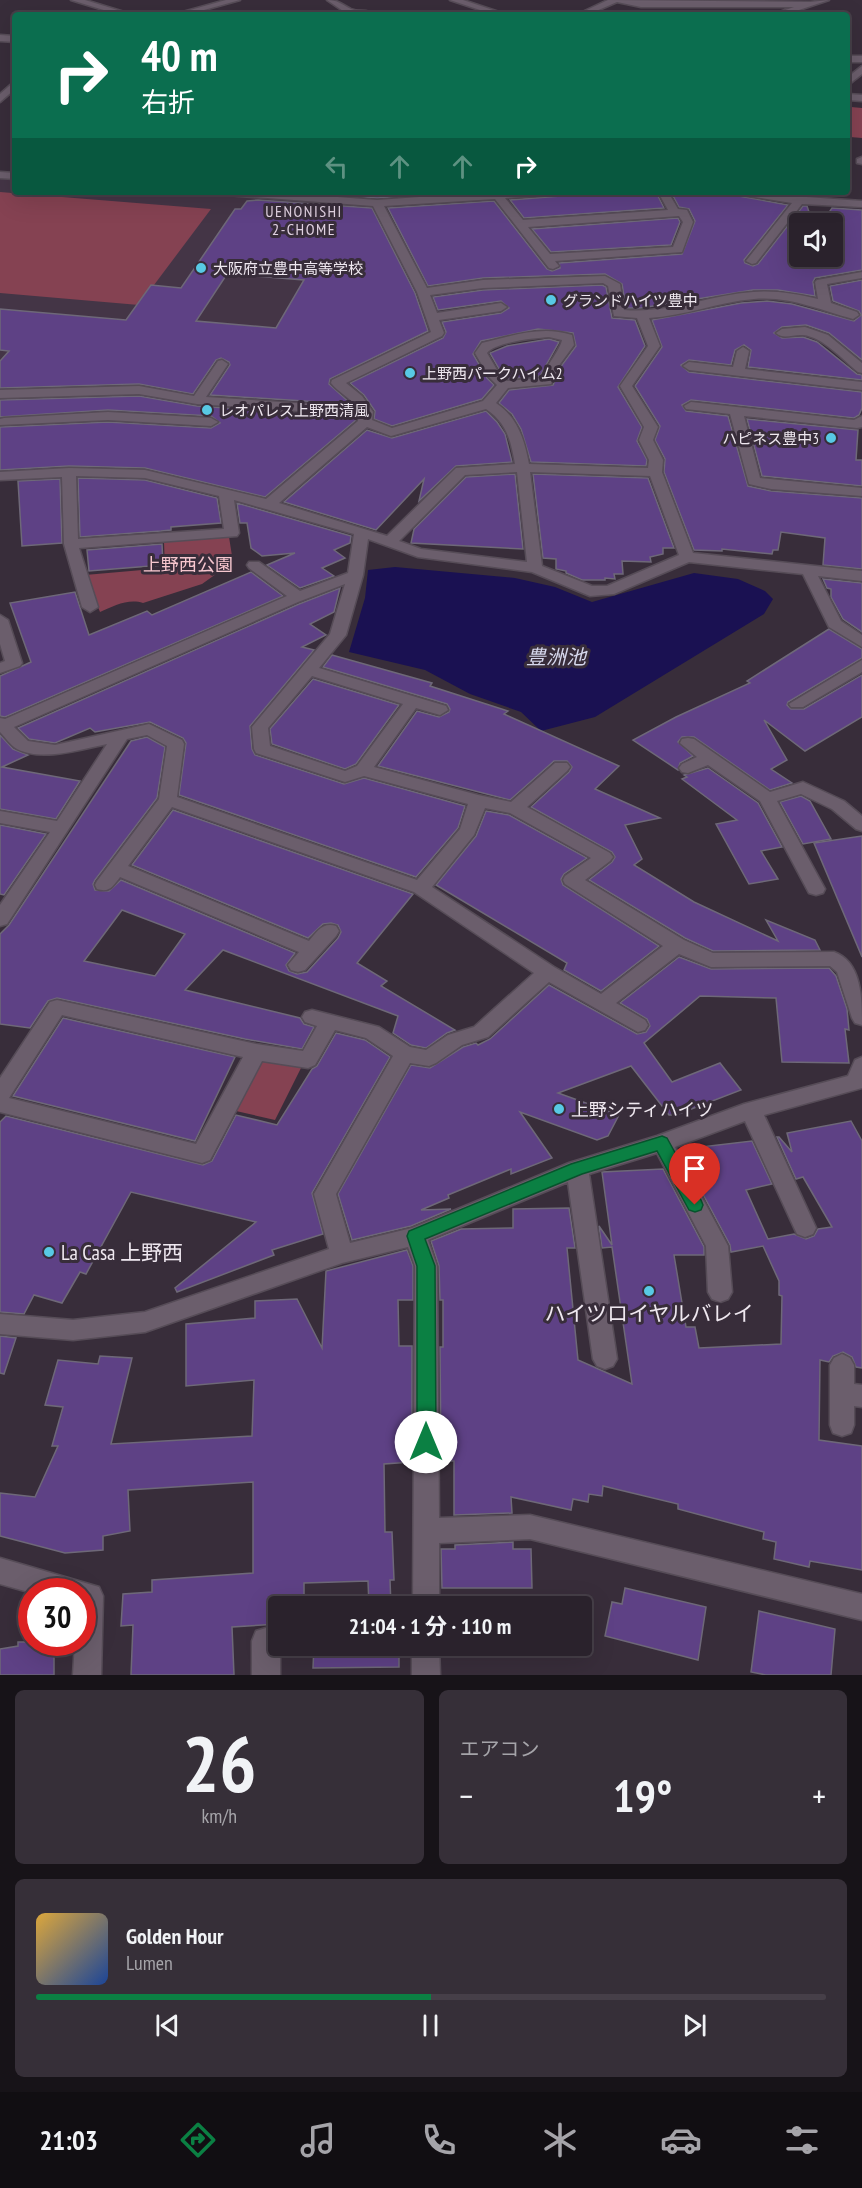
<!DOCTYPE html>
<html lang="ja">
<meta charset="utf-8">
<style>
:root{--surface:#2a222c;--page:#362f38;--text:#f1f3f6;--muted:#a5a4a9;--line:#463f48;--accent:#0b8043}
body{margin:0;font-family:"PT Sans Narrow","Noto Sans JP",sans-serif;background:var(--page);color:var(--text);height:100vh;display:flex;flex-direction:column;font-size:22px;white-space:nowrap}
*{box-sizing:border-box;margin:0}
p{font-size:20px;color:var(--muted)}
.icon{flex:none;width:33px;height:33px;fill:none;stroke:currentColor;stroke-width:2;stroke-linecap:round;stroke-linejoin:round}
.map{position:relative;height:1675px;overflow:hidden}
.details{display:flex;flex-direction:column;gap:15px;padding:15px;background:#171318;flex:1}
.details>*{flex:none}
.banner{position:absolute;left:12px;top:12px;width:838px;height:183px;border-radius:6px;box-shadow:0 6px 24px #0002,0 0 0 2px var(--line);background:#0b6e4f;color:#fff;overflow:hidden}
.fabs{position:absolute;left:789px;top:213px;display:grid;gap:12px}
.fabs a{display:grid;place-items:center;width:54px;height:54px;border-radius:6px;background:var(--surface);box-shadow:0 6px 24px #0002,0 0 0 2px var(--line);font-size:30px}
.speed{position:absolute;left:18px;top:1578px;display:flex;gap:12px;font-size:30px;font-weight:700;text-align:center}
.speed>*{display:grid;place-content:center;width:78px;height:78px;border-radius:50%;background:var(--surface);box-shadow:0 6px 24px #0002,0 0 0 2px var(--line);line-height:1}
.speed .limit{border:9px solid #d22;background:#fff;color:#111}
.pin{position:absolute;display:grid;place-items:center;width:51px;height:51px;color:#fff;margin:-62px -26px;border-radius:50% 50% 50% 0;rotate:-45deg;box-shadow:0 0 6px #0007}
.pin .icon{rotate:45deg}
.me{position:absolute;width:66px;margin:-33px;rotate:0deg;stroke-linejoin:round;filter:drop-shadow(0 0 4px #0008)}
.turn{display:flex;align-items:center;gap:21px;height:126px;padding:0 30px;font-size:27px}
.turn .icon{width:78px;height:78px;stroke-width:2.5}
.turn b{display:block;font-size:42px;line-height:51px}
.lanes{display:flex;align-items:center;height:57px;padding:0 30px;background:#0003;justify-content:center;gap:30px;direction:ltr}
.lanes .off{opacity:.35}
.big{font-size:45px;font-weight:700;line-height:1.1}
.details .widget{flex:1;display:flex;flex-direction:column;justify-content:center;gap:9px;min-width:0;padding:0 21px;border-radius:9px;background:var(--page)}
.details .dial{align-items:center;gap:0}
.dial b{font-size:78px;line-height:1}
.song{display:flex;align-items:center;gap:18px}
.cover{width:72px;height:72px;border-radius:9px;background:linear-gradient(135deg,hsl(40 70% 55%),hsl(220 70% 35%))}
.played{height:6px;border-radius:3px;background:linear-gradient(90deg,var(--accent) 50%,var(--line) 50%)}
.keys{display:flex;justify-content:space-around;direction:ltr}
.heat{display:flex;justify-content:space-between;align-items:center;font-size:33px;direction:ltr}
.details .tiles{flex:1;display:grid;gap:15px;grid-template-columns:1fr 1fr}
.widget:last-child{grid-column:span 2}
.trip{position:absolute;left:268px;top:1596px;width:324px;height:60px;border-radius:6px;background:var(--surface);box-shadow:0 6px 24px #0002,0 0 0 2px var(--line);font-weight:700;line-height:60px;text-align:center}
.dock{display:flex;height:96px;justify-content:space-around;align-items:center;background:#110e12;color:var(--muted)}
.dock .icon{width:42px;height:42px}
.dock .active{color:var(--accent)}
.dock b{font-size:27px;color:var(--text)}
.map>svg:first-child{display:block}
.built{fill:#443546}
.green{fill:#854252}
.water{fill:#1a1152}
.building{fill:#5e4185;stroke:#6e6878;stroke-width:1.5;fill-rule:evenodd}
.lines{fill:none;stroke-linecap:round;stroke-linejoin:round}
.minor-casing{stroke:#564c57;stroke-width:3}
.minor{fill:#6b5e6c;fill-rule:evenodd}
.route{fill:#0b8043;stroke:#07532c;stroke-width:1.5}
.poi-dot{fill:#58c9e4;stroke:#382d3a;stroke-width:2}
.labels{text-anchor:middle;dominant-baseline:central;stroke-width:6;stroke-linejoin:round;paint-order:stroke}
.far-poi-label{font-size:15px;fill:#efe8f0;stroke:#382d3a;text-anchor:start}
.far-neighbourhood-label{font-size:16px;letter-spacing:1.5px;fill:#e0d1e1;stroke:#382d3a}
.park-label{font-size:18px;fill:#f6c6ce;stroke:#382d3a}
.poi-label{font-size:18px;fill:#efe8f0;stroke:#382d3a;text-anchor:start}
.water-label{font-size:20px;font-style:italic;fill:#d6d8ed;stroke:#382d3a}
.near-poi-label{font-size:21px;fill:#efe8f0;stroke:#382d3a;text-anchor:start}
</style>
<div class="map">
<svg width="862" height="1675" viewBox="0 0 862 1675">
<rect width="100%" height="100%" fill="#382d3a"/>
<path class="built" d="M0 177 15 178V192H197L372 205 432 330 340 376 248 346 0 373Z"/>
<g class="green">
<path d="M851 107 862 108V138L850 137Z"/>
<path d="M0 192 211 209 139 305 0 293Z"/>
<path d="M229 537 233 562 202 584 143 603C129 598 113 606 100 612L85 575 165 568 164 542Z"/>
<path d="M262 1057 304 1062 275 1120 236 1111Z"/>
</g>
<path class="water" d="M395 567 515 578 555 587 592 602 694 573 738 579 765 591 773 599 764 614 595 717 541 731 521 712 470 694 425 670 349 652 365 598 368 570Z"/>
<g class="building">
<path d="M301 192H458L377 198Z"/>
<path d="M612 192H656L664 208 524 218 510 200Z"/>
<path d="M671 192 739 196 788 205 744 260 745 263 753 266 758 264 803 206H807L813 224H800V256H832V224H821L832 208 862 210V270L815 278 813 282 815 296 778 290H753L641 308H626L622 284 605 274 483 278 428 286 388 208 494 201 547 269 552 271 560 268 559 263 682 254 695 221 689 209 679 207Z"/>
<path d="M258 200 372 208 415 293 428 331 330 379 329 384 351 404 210 395 230 365 229 362 221 358 216 360 193 394 139 384 0 388V361L9 351 0 350V309L126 320 151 285 181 288 235 209H241L247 201ZM227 274 304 280 276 328 196 321Z"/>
<path d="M678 218 680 222 671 245 551 252 532 229Z"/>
<path d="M862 280V360L829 333 806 325 782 327 774 333 782 338 803 337 817 342 857 374 862 375V380L748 367 751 350 744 345 735 350 731 365 689 360 681 365 689 372 862 392V408L859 415 854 418 691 400 682 405 686 411 728 416 748 486 771 491 862 498V569L823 565 825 538 781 532 778 550H773L772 554 722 549V551L694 550 664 472 665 459 655 440 660 426 635 386 662 347 652 320 741 303 767 301 792 304 854 321 861 315 859 311 833 301 830 286Z"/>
<path d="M602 285 606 287 612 318 635 320 645 346 618 387 642 427 637 441 647 460 646 466 531 462 521 429 512 414 499 403 509 390 553 385 562 365 576 346 573 333 538 329 481 341 473 354 487 378 494 385 482 399 392 426 374 419 375 411 364 395 350 383 443 338 446 332 442 322 501 313 509 308 501 301 438 310 433 297 483 290Z"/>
<path d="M549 339 559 342 540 376 508 379 502 374 490 353 507 346Z"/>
<path d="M139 396 197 406 356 417V420L265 497 145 468 69 466 0 470V427L108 422 211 428 220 423 211 416 108 410 0 417V400Z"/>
<path d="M486 411 497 422 505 434 512 462 456 466 419 501 424 479 376 530 284 502 367 430 392 438Z"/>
<path d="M747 419 858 430 856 460H862V486L762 476Z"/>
<path d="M515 474 523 549 411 543 414 529 466 477Z"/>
<path d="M533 474 648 478 674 548H663V554L650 557 651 562 622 561 623 574H614L615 579 605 578V580H582L566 573V571L556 569V559L543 558Z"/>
<path d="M78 478 145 480 217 498 221 523 171 527V530L161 531 80 537Z"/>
<path d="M60 479 62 543 22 546 18 481Z"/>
<path d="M237 503 351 536 350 543 334 550 345 558 322 568 334 576 300 588 267 565 295 553 262 556 251 548 247 523H240Z"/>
<path d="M162 544 163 565 89 571 87 550Z"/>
<path d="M251 572 283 596 5 717 0 716V676L31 662 10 603 75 592 89 635 147 611 152 615Z"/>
<path d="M823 579 862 583V632L843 619 831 597V589L827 588Z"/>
<path d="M340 588 334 612 310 624 326 635 302 647 314 650 250 726 252 749 255 755 344 784 364 778 465 806 458 828 416 877 179 795 186 743 183 738 150 722 95 732 90 728 55 743 29 739 18 728 299 604Z"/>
<path d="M829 629 862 649V658L788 702 787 705 791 709H804L862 675V717L805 751 764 720 787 760 771 769 792 783 770 790 694 737H682L678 742 693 756 680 763 678 770 633 740 676 717 750 683 747 681Z"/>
<path d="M332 655 432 683 430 686 508 711 504 714 619 766 595 789 660 818 625 825 642 859 634 865 694 902 778 941 766 920 815 940 820 950 713 951 685 938 589 880 612 862 615 857 612 852 531 807 569 772 572 767 567 761H554L510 800 378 766 417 711 439 717 449 712 450 709 447 704 323 667Z"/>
<path d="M313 679 399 705 356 764 345 769 272 744 270 729Z"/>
<path d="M0 735 13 749 28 755 2 767 80 781 56 819 0 809Z"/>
<path d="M147 737 165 747 157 798 95 880 93 884 95 890 109 891 121 880 295 953 286 965 289 971 297 974 307 972 338 938 341 932 338 925 331 923 323 924 308 938 132 865 173 810 413 894 357 963 387 981 381 986 455 1030 447 1033 426 1048 411 1045 393 1033 398 1016 223 950 185 990 300 1018 304 1024 314 1027 302 1049 245 1039 57 998 48 1001 30 1028 0 1024V934L9 925 131 741ZM122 910 185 934 155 976 84 961Z"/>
<path d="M708 768 758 803 782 847 761 851 778 879 749 884 716 824 737 820 682 779 687 777 684 775Z"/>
<path d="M801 796 810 801 831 839 803 844 780 802Z"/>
<path d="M486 811 509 815 587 858 564 874 561 879 563 885 659 946 601 991 564 970 567 963 436 885 476 836Z"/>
<path d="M0 825 46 834 4 895 0 894Z"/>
<path d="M862 836V957L814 843Z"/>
<path d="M679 957 711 969 829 968 836 976 847 1009 849 1030 845 1029 849 1063 782 1062 776 998 700 996 644 1043 672 1082 720 1063 741 1090 676 1115H669L631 1066 558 1093 619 1115 608 1136 597 1140 520 1112 552 1158 511 1174V1169L448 1195 449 1198 421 1210 451 1209 411 1226 352 1240 338 1194 411 1065 430 1068 463 1047 476 1043 478 1045 490 1039 549 985 637 1034 646 1032 650 1026 647 1019 620 1003Z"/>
<path d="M63 1018 235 1057 195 1141 13 1096Z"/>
<path d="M336 1033 365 1040 390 1057 312 1193 323 1234 272 1250 274 1255 177 1292 175 1288 256 1222 131 1192 86 1274 80 1272 62 1303 34 1295 24 1314 0 1312V1122L6 1116 203 1165 212 1161 236 1115 277 1125 312 1069 317 1066Z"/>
<path d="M851 1121 862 1141V1368L856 1367 852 1357 843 1352 833 1356 829 1362 820 1360 819 1440 862 1446V1570L810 1561 809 1567 774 1559 776 1542 763 1539 764 1532 678 1509V1504L603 1486 602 1496 589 1494 588 1502 573 1499 571 1510 511 1497 512 1513 454 1515V1461H441L440 1347H443V1300H440L439 1266 431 1241 461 1229 513 1228V1209L569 1208 575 1248H567L578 1360 632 1384 612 1247 602 1248 599 1226 612 1245 602 1172 663 1169 704 1247V1255H674L686 1327H695L699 1348 781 1344 782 1296 779 1295V1281L763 1246 731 1252 730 1245 689 1168H692L683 1149 752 1141 772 1184 746 1190 768 1239 794 1234 806 1239 814 1236 818 1229 832 1227 803 1177 796 1179 777 1137H779L792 1152 787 1133Z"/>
<path d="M407 1250 413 1266V1300H398L399 1346H412V1462L384 1464 385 1532H392L394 1580H390L391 1606H369L368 1581 304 1583V1606H279V1624L232 1627 234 1675H131L133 1625 121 1626 123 1594 152 1592V1580L253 1573V1482L128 1490 130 1531 103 1536V1550L65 1553 0 1536V1493L35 1497 58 1446H52L63 1407 45 1405 58 1360 98 1364 100 1356 132 1358 111 1444 252 1436 254 1380 186 1386V1324L255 1318V1301L297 1299 322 1348 326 1271Z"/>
<path d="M0 1336 16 1338 4 1374 0 1373Z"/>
<path d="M513 1542V1549H531L532 1588H442L441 1549H455V1545Z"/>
<path d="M625 1588 706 1607 698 1660 605 1636 612 1602 622 1604Z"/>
<path d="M759 1611 835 1629 831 1675H766L751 1672Z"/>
<path d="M18 1642H54V1675H0V1649L18 1646Z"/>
<path d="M314 1646H399V1667L313 1668Z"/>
</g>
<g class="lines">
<g class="minor-casing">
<g id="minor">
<path d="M71 0H85L134 15H120Z"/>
<path d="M226 0H240L186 15H172Z"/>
<path d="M327 0C338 0 341 4 351 9 360 13 367 8 375 15H349Z"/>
<path d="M450 0H463L508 15H495Z"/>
<path d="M608 0 810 2 829 0 784 15H771L794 7H641L617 2 587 15H576Z"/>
<path d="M0 35 15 36V42L0 41Z"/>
<rect x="848" y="56" width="14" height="6"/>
<path d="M862 66V74L848 85V77Z"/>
<path d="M15 81V89L0 102V94Z"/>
<path d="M848 94 862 95V101L848 100Z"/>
<path d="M862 157V164L857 163V159Z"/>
<path d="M0 172 15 173V179L0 178Z"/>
<path d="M222 192H271L377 200 490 192H558L553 195 505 198 523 220 668 210 658 192H668L678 209 687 210 693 222 682 252 555 261 559 266 553 269 549 268 495 199 384 206 427 288 483 280 605 276 620 284 624 310C669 314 709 295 753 292 775 290 797 294 818 299L815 282 817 280 862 272V278L827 284 831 303 857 312 859 315 853 319C819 310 790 296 754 299 718 302 685 316 649 318L660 346 632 386 658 427 653 440 663 460 662 472 693 553 862 571V581L818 576 841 621 862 635V647L829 627 803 574 689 562 614 594 590 596 532 572 418 557 368 539 363 575 346 635 319 668 446 706 448 710 440 715 416 708 374 767 478 795 511 802 555 763H567L570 767 567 771 527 807 610 853 613 857 610 861 585 880 684 940 713 953 834 952C862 962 862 999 862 1025L855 1023 852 1018 837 972 830 966 711 967 679 954 616 1003 645 1020 648 1025 645 1030 638 1032 549 982 488 1037 462 1045 436 1063 429 1066 410 1063 336 1194 350 1243 412 1228 569 1163 657 1136 744 1104 848 1076 855 1060 862 1057V1088L764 1115 816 1228 813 1234 805 1237 797 1234 745 1121 675 1147 728 1246 732 1292 728 1299 720 1302 712 1299 708 1292 706 1246 657 1153 589 1174 617 1359 613 1366 605 1369 597 1366 593 1359 568 1182 428 1240 437 1266 439 1518 530 1515 862 1594V1620L530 1539 439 1543V1606H413L415 1266 408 1247 342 1263 145 1332 73 1340 0 1334V1314L73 1320 145 1312 329 1249 314 1194 393 1056 366 1038 335 1030 315 1065 308 1068 262 1061 210 1160 202 1163 0 1112V1078L50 1002 57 1000 256 1044 303 1051 317 1026 305 1022 302 1017 305 1012 312 1010 379 1027 410 1047 426 1050 448 1035 474 1027 534 973 414 892 172 807 128 866 309 941C317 932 322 922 336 926L339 931 336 936 305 970 298 972 291 970 288 965 299 952 120 877C113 886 110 893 97 889L95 885 97 881 159 799 167 746 147 735 127 739 7 924 0 926V905L50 832 0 823V811L57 821 107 744C82 749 42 762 17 749 11 746 5 737 0 732V718L5 719 287 596 249 568 247 565 249 562H259L300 591 348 573 354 534 234 500 239 533 237 536 79 548 98 607 90 612 82 607 64 544 62 477 0 480V472L69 468 145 470 266 499 358 421V415L197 404 139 394 0 398V390L139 386 194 396 218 361 222 360 228 364 206 397 356 407C350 397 338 392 331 383L332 380 431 332 417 292 373 206 227 195ZM679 216 683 222 673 247 550 254 528 227ZM603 283 608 286 614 316 637 318 648 346 620 386 644 427 639 440 649 460 648 468 529 464C524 439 518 418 496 403L508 388 551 384 560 364 574 345 572 335C541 325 512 336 482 343L475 353 489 377 497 385 483 401 392 428 372 420 373 412 362 396 346 383 442 336 444 333 439 320 501 311 507 307 501 303 437 313 430 295 483 288ZM549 337 562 340C561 348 546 367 541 378L507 381 500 375 487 353C495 342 535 338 549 337ZM486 409C507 423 511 441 515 464L456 468 387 536 279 503 367 427 391 436ZM517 472 527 562 421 549 399 541 465 475ZM530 472 650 476 679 555 607 586H592L542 566ZM76 476 145 478 219 496 224 529 78 539ZM345 584 330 634 252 727 254 749 256 753 345 782 364 776 468 804 460 829 417 880 177 797 184 744 182 740 149 724 55 745 28 741 14 727 298 602ZM312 676 403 704 357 766 345 771 270 746 268 728ZM485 808 510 813 591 858 565 876 563 880 565 884 663 946 601 994 554 967 432 887 474 835ZM62 1015 243 1057 196 1144 9 1098Z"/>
<path d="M737 192 862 201V207L802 204 756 263 752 264 746 261 792 203 742 195Z"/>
<path d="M805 327 828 335 862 363V373L858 372C842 359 823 337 803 335 793 334 784 340 776 333L782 329Z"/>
<path d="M743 347 749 351 745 369 862 382V390L689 370 683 366 689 362 733 367 737 351Z"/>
<path d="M691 402 854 420 862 416V427L857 428 744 416 760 478 862 488V496L771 489 749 484 730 414 686 409 684 406Z"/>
<path d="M108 412 211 418 218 422 211 426 108 420 0 425V419L4 418Z"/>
<path d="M0 615 8 620 22 663 20 666 0 673V663L5 661 0 644Z"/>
<path d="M862 660V672L803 707H791L789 704Z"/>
<path d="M688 738 694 739 770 792 803 782 844 801 862 816V831L856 829 832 809 801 794 777 801 825 889 823 893 816 895 809 893 760 801 708 765 688 773 682 772 679 768 682 764 697 757 680 743 682 739Z"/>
<path d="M842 1354 850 1358 854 1365V1384L862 1385V1407L854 1406V1425L851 1433 842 1436 833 1433 830 1425V1365L834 1358Z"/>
<path d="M0 1558 99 1587 103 1596 101 1675H73L75 1642H82V1592L32 1593 0 1584Z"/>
<path d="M266 1628 276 1631 280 1646V1675H252V1641L256 1631Z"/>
<path d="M412 1646H439L440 1675H412Z"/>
</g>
</g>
<use href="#minor" class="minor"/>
</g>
<path class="route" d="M662 1136 667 1138 701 1200 703 1205 701 1210 695 1212 689 1210 657 1151 582 1174 425 1239 435 1266 436 1442 433 1448 426 1451 419 1448 417 1442V1266L407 1236 409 1231 571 1164Z"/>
<g class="poi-dot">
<circle cx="201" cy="268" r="6"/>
<circle cx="551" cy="300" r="6"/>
<circle cx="410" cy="373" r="6"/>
<circle cx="207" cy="410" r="6"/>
<circle cx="831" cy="438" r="6"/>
<circle cx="559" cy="1109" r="6"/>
<circle cx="49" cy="1252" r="6"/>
<circle cx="649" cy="1291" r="6"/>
</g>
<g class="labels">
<g class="far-poi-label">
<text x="213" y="268">大阪府立豊中高等学校</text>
<text x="563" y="300">グランドハイツ豊中</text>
<text x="422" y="373">上野西パークハイム2</text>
<text x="219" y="410">レオパレス上野西清風</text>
<text x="819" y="438" text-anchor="end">ハピネス豊中3</text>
</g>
<g class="far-neighbourhood-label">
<text x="304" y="211">UENONISHI<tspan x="304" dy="18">2-CHOME</tspan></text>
</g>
<g class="park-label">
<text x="188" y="564">上野西公園</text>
</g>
<g class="poi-label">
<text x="571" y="1109">上野シティハイツ</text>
</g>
<g class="water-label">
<text x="556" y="657">豊洲池</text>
</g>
<g class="near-poi-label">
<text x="61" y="1252">La Casa 上野西</text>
<text x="649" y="1313" text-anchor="middle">ハイツロイヤルバレイ</text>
</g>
</g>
</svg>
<div class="fabs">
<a><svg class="icon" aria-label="sound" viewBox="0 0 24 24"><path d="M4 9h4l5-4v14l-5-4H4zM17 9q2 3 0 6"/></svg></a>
</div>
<div class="speed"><div class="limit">30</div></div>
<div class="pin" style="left:695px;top:1205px;background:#d93025"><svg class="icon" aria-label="arrive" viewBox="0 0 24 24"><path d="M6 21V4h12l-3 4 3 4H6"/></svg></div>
<svg class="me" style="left:426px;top:1442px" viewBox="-20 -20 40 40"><circle r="19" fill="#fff"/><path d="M0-13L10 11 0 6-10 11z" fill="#0b8043"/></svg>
<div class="trip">21:04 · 1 分 · 110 m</div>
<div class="banner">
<div class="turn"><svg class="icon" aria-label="right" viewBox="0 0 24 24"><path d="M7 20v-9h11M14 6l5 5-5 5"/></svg><div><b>40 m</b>右折</div></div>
<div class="lanes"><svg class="icon off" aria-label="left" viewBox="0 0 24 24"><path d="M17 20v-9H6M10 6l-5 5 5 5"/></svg><svg class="icon off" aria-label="ahead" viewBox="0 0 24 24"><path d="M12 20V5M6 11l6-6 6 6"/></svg><svg class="icon off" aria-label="ahead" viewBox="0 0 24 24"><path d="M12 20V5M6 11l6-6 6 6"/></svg><svg class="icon" aria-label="right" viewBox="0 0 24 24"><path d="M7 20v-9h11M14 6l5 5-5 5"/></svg></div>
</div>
</div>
<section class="details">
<div class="tiles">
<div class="widget dial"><b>26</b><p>km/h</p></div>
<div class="widget"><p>エアコン</p>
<div class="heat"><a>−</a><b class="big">19°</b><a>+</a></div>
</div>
<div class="widget">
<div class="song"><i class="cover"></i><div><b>Golden Hour</b><p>Lumen</p></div></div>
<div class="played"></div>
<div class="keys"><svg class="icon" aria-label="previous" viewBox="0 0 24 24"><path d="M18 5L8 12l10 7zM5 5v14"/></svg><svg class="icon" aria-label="pause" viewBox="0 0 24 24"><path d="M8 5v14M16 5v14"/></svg><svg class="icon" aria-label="next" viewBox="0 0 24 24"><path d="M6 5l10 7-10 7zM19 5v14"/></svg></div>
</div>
</div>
</section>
<nav class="dock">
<b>21:03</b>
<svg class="icon active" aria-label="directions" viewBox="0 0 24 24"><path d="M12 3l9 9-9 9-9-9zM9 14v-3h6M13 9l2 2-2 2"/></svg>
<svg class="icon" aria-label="music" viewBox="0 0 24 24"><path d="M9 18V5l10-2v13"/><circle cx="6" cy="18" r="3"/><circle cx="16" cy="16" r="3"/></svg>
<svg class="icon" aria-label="phone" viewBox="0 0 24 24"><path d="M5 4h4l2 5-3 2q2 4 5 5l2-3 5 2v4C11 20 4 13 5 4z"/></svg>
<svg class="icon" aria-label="climate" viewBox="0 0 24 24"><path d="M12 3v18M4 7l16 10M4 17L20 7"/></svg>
<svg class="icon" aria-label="car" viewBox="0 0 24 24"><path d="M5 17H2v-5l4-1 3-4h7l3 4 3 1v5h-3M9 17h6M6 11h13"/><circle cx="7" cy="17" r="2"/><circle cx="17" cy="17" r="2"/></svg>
<svg class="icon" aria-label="filters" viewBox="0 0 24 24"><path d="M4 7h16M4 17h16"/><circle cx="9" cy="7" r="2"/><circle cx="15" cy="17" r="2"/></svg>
</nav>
